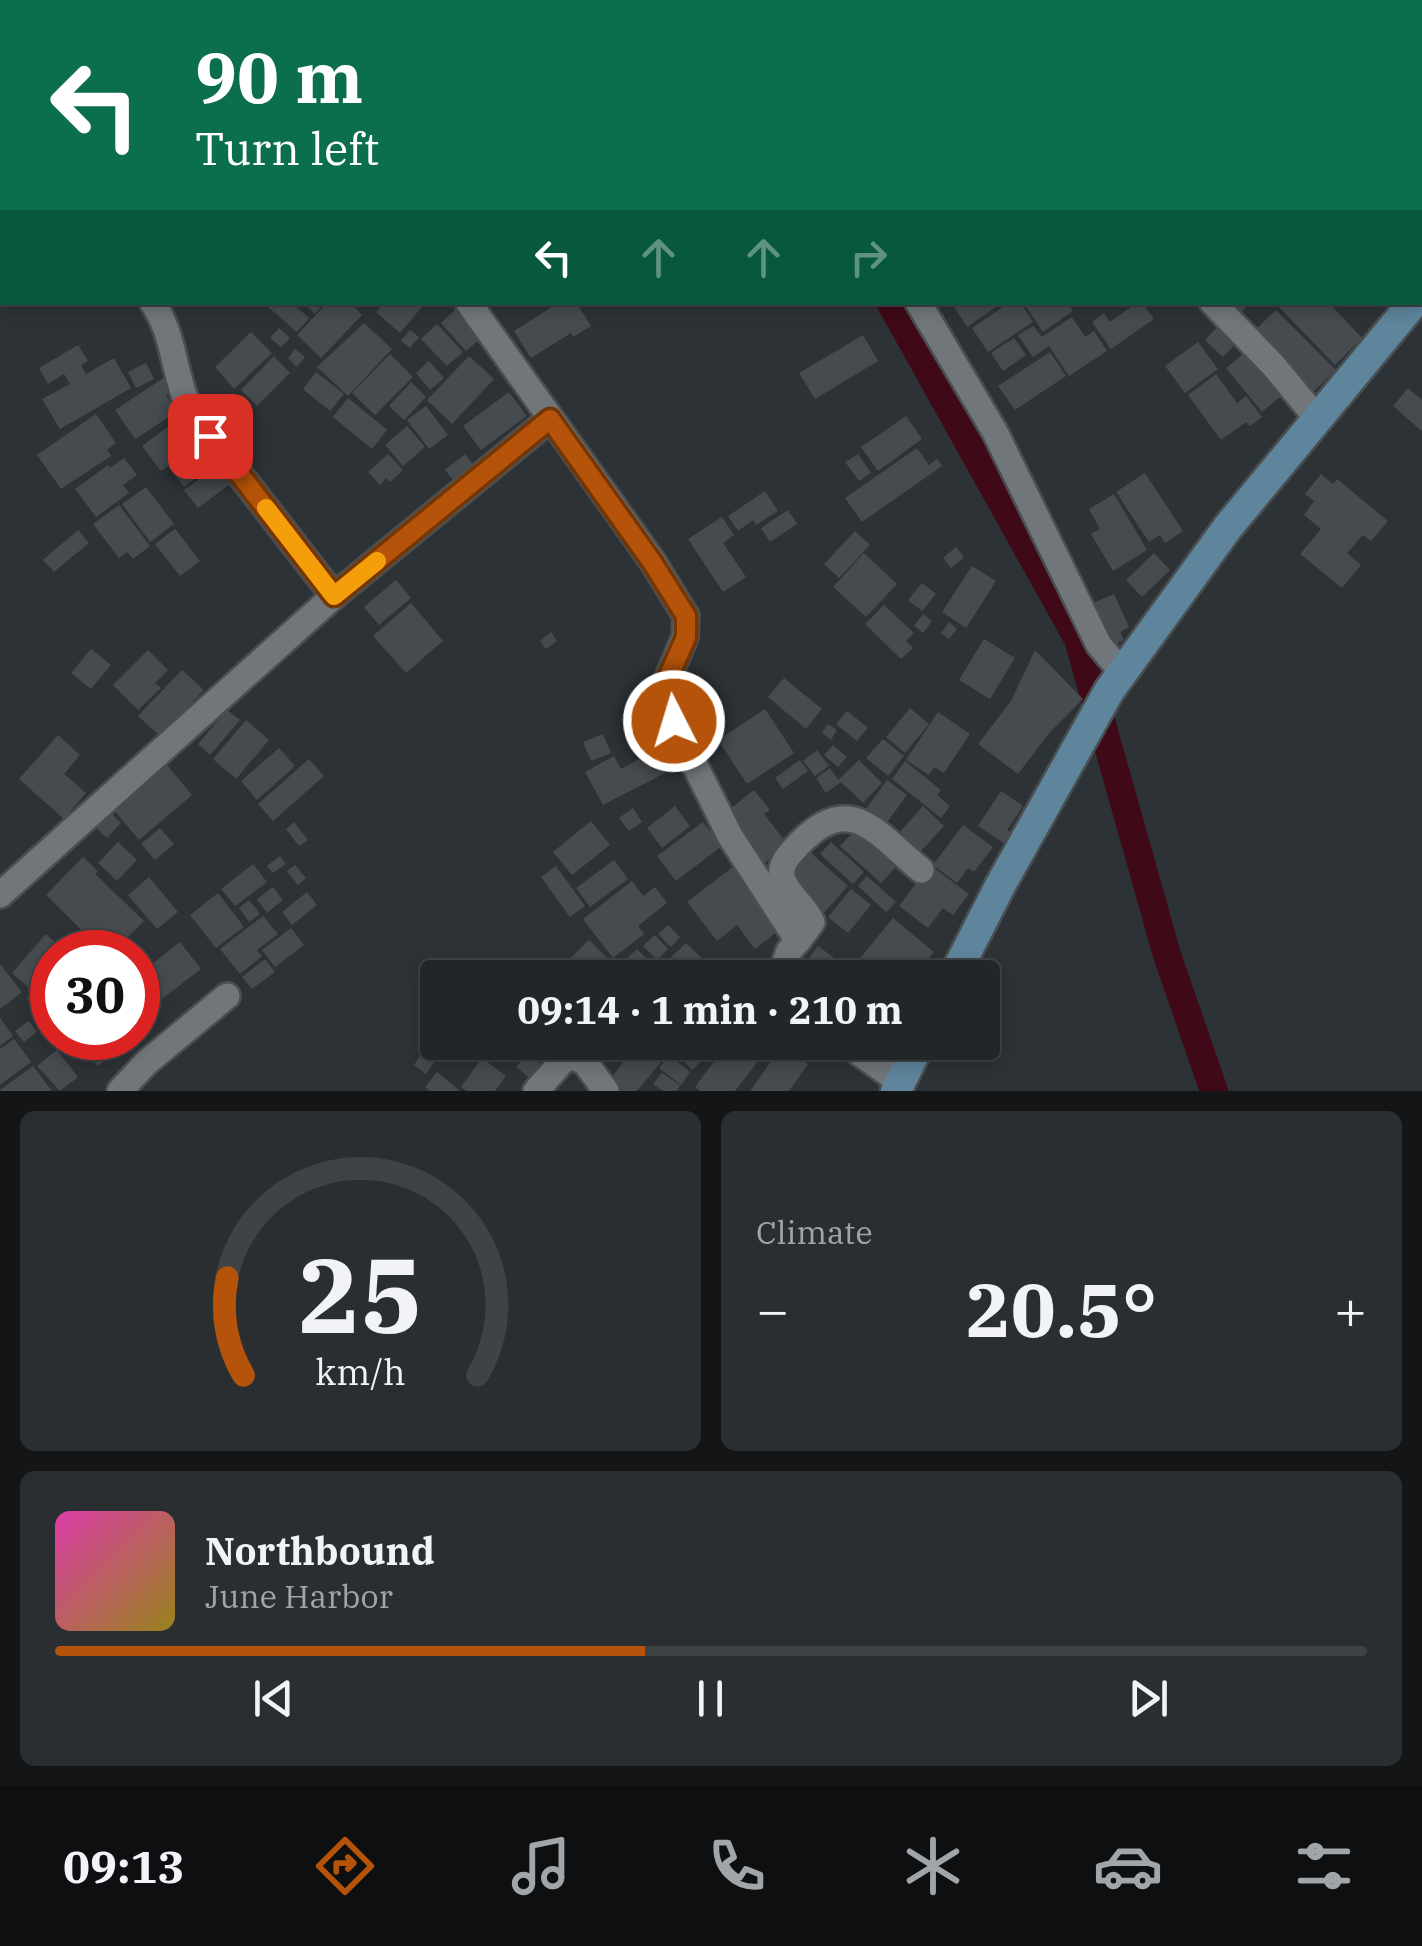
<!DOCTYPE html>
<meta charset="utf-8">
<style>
:root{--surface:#222628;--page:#2a2e30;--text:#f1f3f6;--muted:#a2a5a8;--line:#3f4345;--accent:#b45309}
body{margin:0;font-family:"IBM Plex Serif",serif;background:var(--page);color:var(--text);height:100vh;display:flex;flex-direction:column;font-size:38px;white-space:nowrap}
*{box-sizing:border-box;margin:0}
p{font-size:32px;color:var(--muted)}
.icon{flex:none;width:55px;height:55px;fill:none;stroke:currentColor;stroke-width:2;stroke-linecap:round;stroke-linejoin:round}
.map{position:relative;height:1091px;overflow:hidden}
.details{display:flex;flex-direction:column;gap:20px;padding:20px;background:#131516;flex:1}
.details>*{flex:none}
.banner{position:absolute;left:0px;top:0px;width:1422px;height:305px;box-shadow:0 5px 15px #0003,0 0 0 2px var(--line);background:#0b6e4f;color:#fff;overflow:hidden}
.speed{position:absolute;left:30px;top:930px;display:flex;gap:20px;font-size:50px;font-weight:700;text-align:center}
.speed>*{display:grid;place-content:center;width:130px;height:130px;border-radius:50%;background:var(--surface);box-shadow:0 5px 15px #0003,0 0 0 2px var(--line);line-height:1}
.speed .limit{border:15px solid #d22;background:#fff;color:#111}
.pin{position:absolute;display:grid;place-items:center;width:85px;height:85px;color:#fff;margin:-42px;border-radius:20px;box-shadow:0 5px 15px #0006}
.me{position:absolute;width:110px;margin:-55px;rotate:355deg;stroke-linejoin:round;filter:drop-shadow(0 0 8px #0008)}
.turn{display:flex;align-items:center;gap:35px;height:210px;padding:0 30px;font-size:45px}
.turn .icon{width:130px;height:130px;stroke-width:2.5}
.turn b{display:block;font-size:70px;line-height:85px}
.lanes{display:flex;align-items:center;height:95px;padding:0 30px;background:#0003;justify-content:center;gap:50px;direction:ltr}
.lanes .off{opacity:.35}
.big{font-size:75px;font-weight:800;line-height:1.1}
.details .widget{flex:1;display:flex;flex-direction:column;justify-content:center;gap:15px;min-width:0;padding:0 35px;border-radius:15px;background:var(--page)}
.details .dial{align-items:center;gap:0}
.dial svg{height:260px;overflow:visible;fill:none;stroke:var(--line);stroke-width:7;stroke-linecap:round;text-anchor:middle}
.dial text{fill:var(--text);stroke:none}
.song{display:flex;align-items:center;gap:30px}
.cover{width:120px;height:120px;border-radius:15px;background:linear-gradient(135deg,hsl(320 70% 55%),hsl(50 70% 35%))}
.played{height:10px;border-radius:5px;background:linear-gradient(90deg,var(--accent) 45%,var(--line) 45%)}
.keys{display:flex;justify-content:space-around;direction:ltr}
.heat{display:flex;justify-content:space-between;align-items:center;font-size:55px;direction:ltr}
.details .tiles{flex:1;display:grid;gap:20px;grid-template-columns:1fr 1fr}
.widget:last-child{grid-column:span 2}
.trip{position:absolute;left:420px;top:960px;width:580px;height:100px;border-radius:10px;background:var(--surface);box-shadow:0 5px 15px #0003,0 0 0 2px var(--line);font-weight:800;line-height:100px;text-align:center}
.tabs{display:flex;height:160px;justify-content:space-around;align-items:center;background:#0e0f10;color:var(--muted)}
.tabs .icon{width:70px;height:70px}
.tabs .on{color:var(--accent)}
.tabs b{font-size:45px;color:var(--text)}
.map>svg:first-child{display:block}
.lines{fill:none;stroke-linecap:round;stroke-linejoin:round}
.canal{stroke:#3f0917;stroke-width:28}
.building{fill:#464b4f}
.minor-casing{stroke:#494e51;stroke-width:30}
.secondary-casing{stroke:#494e51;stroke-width:35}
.minor{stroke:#70767a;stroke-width:25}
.secondary{stroke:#5e859b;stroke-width:30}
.route-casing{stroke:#753606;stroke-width:25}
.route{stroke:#b45309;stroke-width:18}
.slow{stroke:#f59e0b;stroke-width:18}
</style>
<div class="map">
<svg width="1422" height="1091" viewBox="0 0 1422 1091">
<rect width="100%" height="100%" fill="#2d3236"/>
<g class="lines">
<g class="canal">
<path d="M713 0 714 2"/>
<path d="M890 302 1078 639 1167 955 1214 1091"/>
</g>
</g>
<g class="building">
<path d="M271 302H291L309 318 297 332 267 306Z"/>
<path d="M302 302H325L315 314Z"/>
<path d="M328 302H350L362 315 321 358 297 335Z"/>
<path d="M384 302H426L400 333 376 312Z"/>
<path d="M560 302H576L591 326 573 337 571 333 531 358 514 331Z"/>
<path d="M951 302H1003L967 327Z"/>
<path d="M1010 302H1020L1033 322 988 352 972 328Z"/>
<path d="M1023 302H1067L1073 311 1043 332Z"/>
<path d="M1138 302H1142L1154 319 1111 349 1092 322 1104 313 1110 322Z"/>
<path d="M1227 302H1251L1239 315Z"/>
<path d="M1274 302H1328L1362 338 1335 365Z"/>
<path d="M456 309 481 338 466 351 441 323Z"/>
<path d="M1276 310 1336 370 1312 393 1253 332Z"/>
<path d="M1072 317 1085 337 1094 331 1107 351 1069 376 1049 346 1033 357 1018 335 1033 326 1042 337Z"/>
<path d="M1222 322 1240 339 1223 357 1205 340Z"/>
<path d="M364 323 392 349 348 396 317 367Z"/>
<path d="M437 324 463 352 447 366 421 339Z"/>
<path d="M279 328 290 338 281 347 270 338Z"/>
<path d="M410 330 419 337 410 348 401 341Z"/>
<path d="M251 332 272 353 234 389 215 367Z"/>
<path d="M863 335 878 361 815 399 799 373Z"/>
<path d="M1014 338 1026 355 1003 371 991 353Z"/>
<path d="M1198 342 1218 369 1185 393 1165 366Z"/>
<path d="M78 345 88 361 81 365 86 374 114 358 131 388 60 429 42 399 70 384 64 374 48 384 39 368Z"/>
<path d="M295 349 305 357 297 367 288 358Z"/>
<path d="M1249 349 1285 393 1262 412 1226 368Z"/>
<path d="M1050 352 1066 376 1015 410 998 386Z"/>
<path d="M390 354 413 377 375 415 352 393Z"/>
<path d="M274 356 290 373 257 406 241 390Z"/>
<path d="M469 356 494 379 452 424 427 400Z"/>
<path d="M429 361 444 378 430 390 416 373Z"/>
<path d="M146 363 154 379 136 388 128 372Z"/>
<path d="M316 372 344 394 330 411 303 389Z"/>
<path d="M1216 374 1237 403 1246 396 1262 417 1250 426 1246 422 1221 440 1188 395Z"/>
<path d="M165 377 173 390 166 395 177 412 135 439 115 410Z"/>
<path d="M411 382 426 397 404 420 389 406Z"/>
<path d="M1408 388 1422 400V431L1393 406Z"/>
<path d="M509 392 527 416 481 450 463 426Z"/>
<path d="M348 398 387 430 372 449 333 417Z"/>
<path d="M426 406 448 435 429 449 407 420Z"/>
<path d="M96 414 116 443 107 450 111 456 61 489 37 455Z"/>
<path d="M906 416 922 439 878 471 861 447Z"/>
<path d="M181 417 215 464 184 487 168 466 161 471 142 446Z"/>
<path d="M407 426 425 447 403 466 385 445Z"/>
<path d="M917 448 929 465 937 459 942 466 862 522 845 498Z"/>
<path d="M388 454 403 470 390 482 386 478 380 485 368 472Z"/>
<path d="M465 454 476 468 456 484 445 470Z"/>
<path d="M858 454 871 473 859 481 845 462Z"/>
<path d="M124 458 137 475 123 485 129 493 96 517 75 489 108 465 110 468Z"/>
<path d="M221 463 234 481 198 508 184 490Z"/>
<path d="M1145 473 1183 531 1165 543 1160 535 1149 542 1116 492Z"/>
<path d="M1321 474 1333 484 1337 479 1388 521 1371 541 1363 535 1347 553 1361 565 1342 588 1300 554 1321 529 1304 515 1314 501 1305 494Z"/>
<path d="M146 487 174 524 150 542 122 504Z"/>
<path d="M765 491 778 511 756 525 753 520 738 531 728 516Z"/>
<path d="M1114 494 1147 550 1113 571 1091 534 1100 529 1089 509Z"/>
<path d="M119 505 150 546 133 559 127 552 119 558 93 524Z"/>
<path d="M788 510 797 524 770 542 761 528Z"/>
<path d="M722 517 734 535 723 543 746 577 723 592 688 539Z"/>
<path d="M175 529 200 561 180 576 155 544Z"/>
<path d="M78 530 89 543 54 572 43 560Z"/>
<path d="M855 531 870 545 839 578 824 564Z"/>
<path d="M956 547 964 557 951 568 943 558Z"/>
<path d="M864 553 897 584 866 617 833 587Z"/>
<path d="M1154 553 1170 570 1142 597 1126 580Z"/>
<path d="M972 566 996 581 966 628 942 612Z"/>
<path d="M396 580 411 598 379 625 364 607Z"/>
<path d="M922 583 936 594 922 611 908 600Z"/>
<path d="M1114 594 1129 627 1120 632 1124 640 1109 647 1089 605Z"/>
<path d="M411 603 443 641 406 673 373 636Z"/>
<path d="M884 605 914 633 906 641 913 648 901 659 865 624Z"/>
<path d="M923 614 932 621 923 633 914 626Z"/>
<path d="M949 622 957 629 949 639 941 633Z"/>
<path d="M551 632 557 641 546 649 540 641Z"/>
<path d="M984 639 1015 658 990 699 959 680Z"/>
<path d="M91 649 111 665 91 689 71 673Z"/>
<path d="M148 650 168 670 155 683 161 688 138 710 113 685Z"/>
<path d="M1035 650 1083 699 1050 732 1018 774 978 744 1011 701Z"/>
<path d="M182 670 204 690 160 736 138 716Z"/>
<path d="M784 678 822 709 806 729 768 697Z"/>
<path d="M910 708 929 724 905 753 886 737Z"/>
<path d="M765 709 794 753 747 784 718 740Z"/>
<path d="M227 710 240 720 210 755 198 744Z"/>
<path d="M847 711 868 728 857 741 836 724Z"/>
<path d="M938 712 970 734 944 773 934 767 929 775 906 760Z"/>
<path d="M246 720 269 740 236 779 213 759Z"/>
<path d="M828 724 837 730 831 740 822 733Z"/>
<path d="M603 734 611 753 591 761 583 742Z"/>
<path d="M58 735 80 755 64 774 86 793 64 819 19 779Z"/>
<path d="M883 739 904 756 888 776 866 758Z"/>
<path d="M833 745 847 757 838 767 824 755Z"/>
<path d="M279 748 295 766 257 800 241 781Z"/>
<path d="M658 749 669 771 603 805 585 772 614 756 621 769Z"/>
<path d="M817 750 829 766 815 776 803 761Z"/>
<path d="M309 759 324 776 273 821 258 804Z"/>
<path d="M800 760 808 771 783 789 775 778Z"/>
<path d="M859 760 882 783 863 803 841 782 826 793 816 778 830 768 838 780Z"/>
<path d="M905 761 941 790 937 795 950 806 941 818 892 779Z"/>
<path d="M167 765 192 795 139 840 114 810Z"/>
<path d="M887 780 907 795 880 832 860 817Z"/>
<path d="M754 790 770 810 764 814 788 845 763 864 724 814Z"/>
<path d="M1001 791 1023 806 1007 830 1012 833 1005 844 978 826Z"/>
<path d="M675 806 690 826 662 848 647 828Z"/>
<path d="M923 806 944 826 919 853 898 834Z"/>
<path d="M633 808 642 822 629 831 619 818Z"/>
<path d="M109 811 121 823 107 838 94 826Z"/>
<path d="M591 821 610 845 572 875 553 852Z"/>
<path d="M294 822 308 840 299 846 286 829Z"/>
<path d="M703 822 722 846 676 881 657 856Z"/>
<path d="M861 824 901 861 881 883 840 846Z"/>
<path d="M963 825 993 847 974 872 968 868 957 883 933 865Z"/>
<path d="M160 828 174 844 155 860 141 844Z"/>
<path d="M118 842 137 860 117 881 98 863Z"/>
<path d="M831 842 864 872 853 884 820 854Z"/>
<path d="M811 853 848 886 822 915 785 881Z"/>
<path d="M280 856 286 864 273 873 267 866Z"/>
<path d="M83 857 98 871 95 874 144 921 113 952H104L46 895Z"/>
<path d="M614 860 628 879 590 907 576 888Z"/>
<path d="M253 864 267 882 235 906 221 889Z"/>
<path d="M295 865 306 878 298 885 287 871Z"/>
<path d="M930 865 969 894 953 915 943 908 928 928 899 906Z"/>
<path d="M556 866 585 906 570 917 541 877Z"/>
<path d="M734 866 782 928 755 949 737 925 717 941 687 902Z"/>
<path d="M867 876 896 902 886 912 858 886Z"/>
<path d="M149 877 178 912 157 929 128 895Z"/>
<path d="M632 881 643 896 655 887 667 903 638 926 644 934 613 958 583 919Z"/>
<path d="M273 887 283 900 267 913 257 899Z"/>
<path d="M851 889 871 905 848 933 828 917Z"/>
<path d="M307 892 317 905 292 925 282 912Z"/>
<path d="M218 893 244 927 216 948 190 915Z"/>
<path d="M249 900 260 914 249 922 239 908Z"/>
<path d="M263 916 278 934 257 950 262 956 240 974 220 949Z"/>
<path d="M893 918 934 952 918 971 925 978H844Z"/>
<path d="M668 925 680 937 671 947 658 934Z"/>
<path d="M291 928 304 945 275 967 262 950Z"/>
<path d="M46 934 64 950 52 952V963L30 989 12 973Z"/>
<path d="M655 935 668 949 657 960 643 946Z"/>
<path d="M589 940 612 963 598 978H550Z"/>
<path d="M180 942 201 969 141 1015 138 1010V975Z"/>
<path d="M686 943 711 967 700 978H681L666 962Z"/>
<path d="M818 946 841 963 830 978H810L800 970Z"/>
<path d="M637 949 666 978H636L622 963Z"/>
<path d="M265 959 275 972 252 989 242 977Z"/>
<path d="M0 964 22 992 0 1009Z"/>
<path d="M620 964 633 978H606Z"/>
<path d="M52 966V986L42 977Z"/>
<path d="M750 967 757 978H736Z"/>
<path d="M42 981 52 991V1023L26 998Z"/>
<path d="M0 1018 13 1036 0 1046Z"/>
<path d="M29 1021 37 1032 24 1042 15 1031Z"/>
<path d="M438 1034V1042H456L443 1061 426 1049Z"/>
<path d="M66 1038H89L78 1049Z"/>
<path d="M93 1038H111L120 1046 98 1066 81 1048Z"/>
<path d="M14 1039 31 1062 0 1085V1049Z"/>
<path d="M609 1042H634L621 1055Z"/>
<path d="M639 1042H649L666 1056 637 1091H619L608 1082Z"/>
<path d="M659 1042H721L692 1070 672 1049 669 1052Z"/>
<path d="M738 1042H773L735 1091H701L695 1087 718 1056 725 1061Z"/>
<path d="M785 1042H791L801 1049 796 1056 808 1064 789 1091H750Z"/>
<path d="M57 1050 78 1077 60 1091 37 1066Z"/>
<path d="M422 1053 435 1061 426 1074 414 1065Z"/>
<path d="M528 1053 544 1067 532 1080 516 1067Z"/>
<path d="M669 1055 690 1072 681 1085 659 1068Z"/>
<path d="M482 1058 506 1076 495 1091H467L461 1087Z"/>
<path d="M33 1066 52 1091H0V1090Z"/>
<path d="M437 1072 460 1091H430L425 1087Z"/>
<path d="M662 1073 680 1085 677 1091H663L653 1084Z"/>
</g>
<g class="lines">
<g class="minor-casing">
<g id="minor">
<path d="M71 0 72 2"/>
<path d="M165 0 167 2"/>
<path d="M570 0 572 2"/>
<path d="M726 0 727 2"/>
<path d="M309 2 312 0"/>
<path d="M152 302C175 334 173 374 190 410L334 596"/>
<path d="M468 302 653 562 686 616 685 637 667 680 666 697 673 721 730 836 798 941 789 951 779 978"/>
<path d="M918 302 995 432 1099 645 1122 672"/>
<path d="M1212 302 1273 365 1316 417"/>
<path d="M0 895 334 596 550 419"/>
<path d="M798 941 812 922C805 905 787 895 782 877 779 863 791 853 799 844 851 790 877 834 921 870"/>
<path d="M844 1042 900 1082"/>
<path d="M120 1091 146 1063 227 996"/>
<path d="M536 1091 567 1056 584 1061 606 1091"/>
</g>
</g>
<g class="secondary-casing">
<g id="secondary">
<path d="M953 978 1001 884 1109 691 1228 527 1414 302"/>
<path d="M896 1091 920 1042"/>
</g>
</g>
<use href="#minor" class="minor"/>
<use href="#secondary" class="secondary"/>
</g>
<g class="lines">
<g class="route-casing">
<path id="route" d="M210 436 334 596 550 419 652 562 686 616V637L667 680 666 697 674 721"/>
</g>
<use href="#route" class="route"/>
<path class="slow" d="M266 508 334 596 377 561"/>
</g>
</svg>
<div class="speed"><div class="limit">30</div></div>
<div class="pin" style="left:210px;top:436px;background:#d93025"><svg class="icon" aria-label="arrive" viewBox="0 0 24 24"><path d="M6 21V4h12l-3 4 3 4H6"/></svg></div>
<svg class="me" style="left:674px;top:721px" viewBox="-20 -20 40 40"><circle r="17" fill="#b45309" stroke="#fff" stroke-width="3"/><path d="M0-11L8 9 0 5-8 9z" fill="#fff"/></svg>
<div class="trip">09:14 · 1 min · 210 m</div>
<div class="banner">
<div class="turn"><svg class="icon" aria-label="left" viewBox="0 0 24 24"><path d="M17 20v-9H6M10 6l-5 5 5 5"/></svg><div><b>90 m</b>Turn left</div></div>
<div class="lanes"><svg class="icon" aria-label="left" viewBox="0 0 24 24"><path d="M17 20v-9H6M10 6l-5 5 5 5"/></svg><svg class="icon off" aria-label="ahead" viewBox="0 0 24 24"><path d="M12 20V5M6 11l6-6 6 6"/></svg><svg class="icon off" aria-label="ahead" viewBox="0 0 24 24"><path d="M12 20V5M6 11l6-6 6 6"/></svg><svg class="icon off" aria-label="right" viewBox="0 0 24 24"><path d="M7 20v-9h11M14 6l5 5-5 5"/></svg></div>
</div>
</div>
<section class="details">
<div class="tiles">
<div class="widget dial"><svg viewBox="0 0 100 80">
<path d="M14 69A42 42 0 1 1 86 69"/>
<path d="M14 69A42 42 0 0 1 9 39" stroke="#b45309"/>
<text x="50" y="56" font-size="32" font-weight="700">25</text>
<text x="50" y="72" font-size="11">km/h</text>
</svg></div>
<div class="widget"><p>Climate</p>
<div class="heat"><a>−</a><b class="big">20.5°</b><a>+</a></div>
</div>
<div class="widget">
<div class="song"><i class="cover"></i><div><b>Northbound</b><p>June Harbor</p></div></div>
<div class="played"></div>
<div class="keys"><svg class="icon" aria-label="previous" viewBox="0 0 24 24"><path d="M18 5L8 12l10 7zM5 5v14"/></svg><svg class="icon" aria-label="pause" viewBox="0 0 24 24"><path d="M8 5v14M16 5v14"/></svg><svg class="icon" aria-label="next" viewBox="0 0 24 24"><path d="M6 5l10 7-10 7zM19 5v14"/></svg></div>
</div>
</div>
</section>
<nav class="tabs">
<b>09:13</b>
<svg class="icon on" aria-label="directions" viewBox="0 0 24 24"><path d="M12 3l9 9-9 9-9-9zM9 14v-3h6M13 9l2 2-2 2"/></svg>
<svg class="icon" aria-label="music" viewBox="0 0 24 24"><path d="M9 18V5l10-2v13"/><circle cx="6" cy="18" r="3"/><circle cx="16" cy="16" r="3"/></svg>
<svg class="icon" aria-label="phone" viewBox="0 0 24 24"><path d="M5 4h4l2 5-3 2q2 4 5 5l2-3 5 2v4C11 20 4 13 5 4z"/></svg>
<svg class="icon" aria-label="climate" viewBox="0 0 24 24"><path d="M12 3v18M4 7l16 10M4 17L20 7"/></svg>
<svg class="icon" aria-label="car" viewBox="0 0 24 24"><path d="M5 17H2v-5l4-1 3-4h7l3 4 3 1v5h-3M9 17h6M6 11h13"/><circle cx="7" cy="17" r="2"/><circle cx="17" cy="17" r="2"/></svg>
<svg class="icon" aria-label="filters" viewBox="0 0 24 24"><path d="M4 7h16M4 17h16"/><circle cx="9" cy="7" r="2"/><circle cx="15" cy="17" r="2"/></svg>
</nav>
